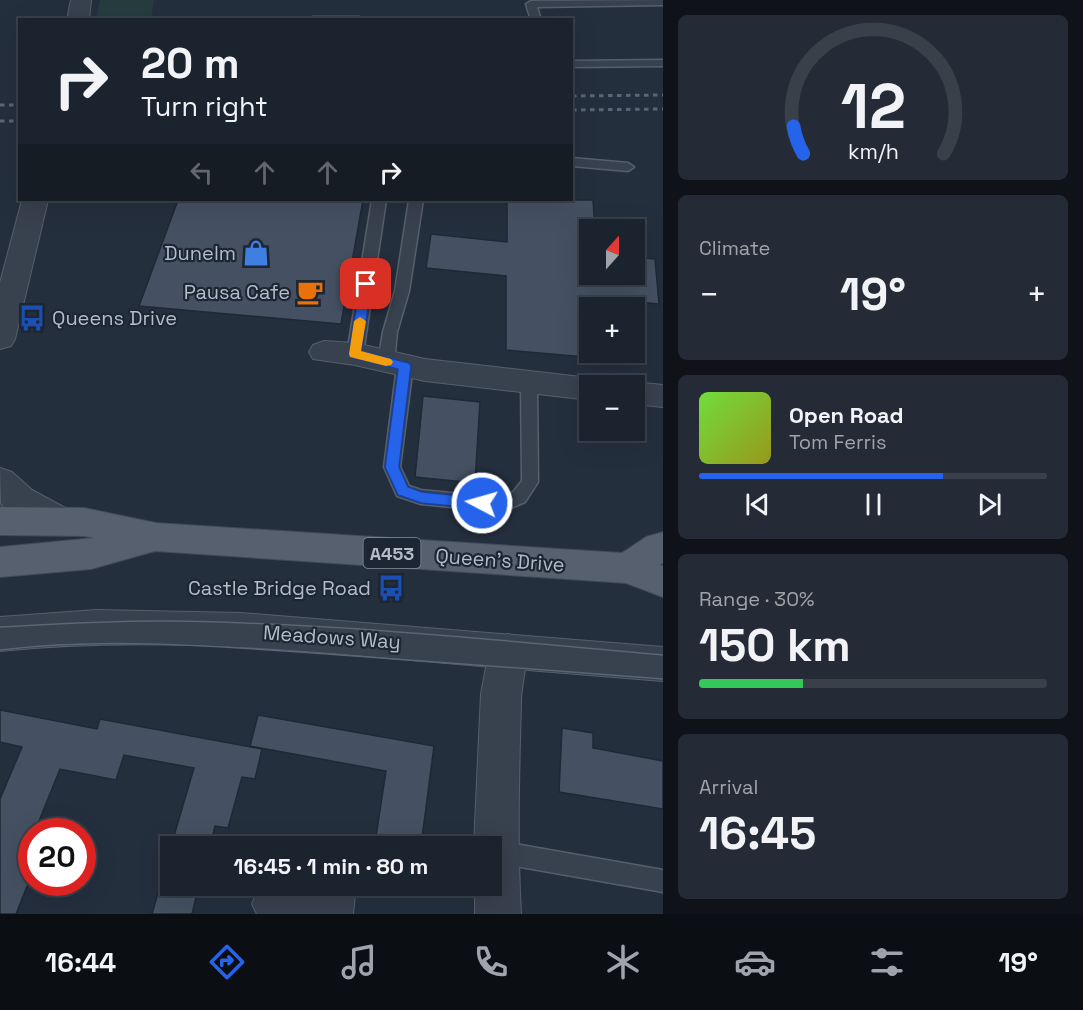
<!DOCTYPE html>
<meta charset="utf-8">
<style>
:root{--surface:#1b232e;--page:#242b36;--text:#f1f3f6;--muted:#a0a4aa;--line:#39404a;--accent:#2563eb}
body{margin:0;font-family:"Space Grotesk",sans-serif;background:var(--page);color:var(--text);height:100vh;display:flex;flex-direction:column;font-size:22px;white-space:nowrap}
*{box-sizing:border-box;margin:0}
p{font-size:20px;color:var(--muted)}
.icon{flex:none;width:33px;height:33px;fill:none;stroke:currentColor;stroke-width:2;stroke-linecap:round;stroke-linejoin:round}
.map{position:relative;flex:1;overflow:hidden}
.panel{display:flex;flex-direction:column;gap:15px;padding:15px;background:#0f1319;width:420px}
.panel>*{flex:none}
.banner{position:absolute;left:18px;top:18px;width:555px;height:183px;border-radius:0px;box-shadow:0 6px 24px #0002,0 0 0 2px var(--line);background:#1b232e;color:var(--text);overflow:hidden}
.needle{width:39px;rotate:21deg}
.tools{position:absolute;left:579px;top:219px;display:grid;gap:12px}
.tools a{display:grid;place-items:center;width:66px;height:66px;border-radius:0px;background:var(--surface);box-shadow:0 6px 24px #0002,0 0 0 2px var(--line);font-size:30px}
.speed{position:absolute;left:18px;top:818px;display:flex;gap:12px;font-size:30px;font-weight:700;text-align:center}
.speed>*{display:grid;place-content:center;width:78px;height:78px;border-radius:50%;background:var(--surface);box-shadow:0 6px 24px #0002,0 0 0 2px var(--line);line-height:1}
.speed .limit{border:9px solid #d22;background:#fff;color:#111}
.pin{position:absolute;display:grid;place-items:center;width:51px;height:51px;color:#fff;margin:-26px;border-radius:12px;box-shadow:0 3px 9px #0006}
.me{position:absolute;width:66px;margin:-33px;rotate:276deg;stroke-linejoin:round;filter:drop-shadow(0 0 4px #0008)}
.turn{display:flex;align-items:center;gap:21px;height:126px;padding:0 24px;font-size:27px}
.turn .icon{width:78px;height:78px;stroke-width:2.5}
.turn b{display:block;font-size:42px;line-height:51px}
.lanes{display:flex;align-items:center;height:57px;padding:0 24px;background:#0003;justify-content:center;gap:30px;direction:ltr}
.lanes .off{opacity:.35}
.big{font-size:45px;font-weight:800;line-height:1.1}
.panel .tile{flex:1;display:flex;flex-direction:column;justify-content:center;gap:9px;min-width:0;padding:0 21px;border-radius:9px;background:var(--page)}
.panel .dial{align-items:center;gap:0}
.dial svg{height:156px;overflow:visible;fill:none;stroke:var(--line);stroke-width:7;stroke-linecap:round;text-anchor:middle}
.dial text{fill:var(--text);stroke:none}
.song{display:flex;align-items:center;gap:18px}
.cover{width:72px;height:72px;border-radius:9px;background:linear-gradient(135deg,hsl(100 70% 55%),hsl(60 70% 35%))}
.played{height:6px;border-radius:3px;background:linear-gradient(90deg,var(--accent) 70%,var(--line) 70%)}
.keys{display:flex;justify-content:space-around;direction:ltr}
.heat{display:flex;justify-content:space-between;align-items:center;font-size:33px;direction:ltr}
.charge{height:9px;border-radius:4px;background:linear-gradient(90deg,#34c759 30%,var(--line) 0)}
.trip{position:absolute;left:160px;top:836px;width:342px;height:60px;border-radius:0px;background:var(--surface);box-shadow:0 6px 24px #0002,0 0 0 2px var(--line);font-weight:800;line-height:60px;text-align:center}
.dock{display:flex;height:96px;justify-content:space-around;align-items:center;background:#0b0e12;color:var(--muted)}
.dock .icon{width:42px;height:42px}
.dock .active{color:var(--accent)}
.dock b{font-size:27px;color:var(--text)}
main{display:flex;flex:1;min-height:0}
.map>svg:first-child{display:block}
.green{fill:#263c3f}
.building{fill:#455162;stroke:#1f2835;stroke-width:1.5}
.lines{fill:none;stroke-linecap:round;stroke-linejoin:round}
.service-casing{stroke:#565f6c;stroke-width:3}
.minor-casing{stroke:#565f6c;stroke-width:2}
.tertiary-casing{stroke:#565f6c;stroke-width:2}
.primary-casing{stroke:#414a57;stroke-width:2}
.service{fill:#38414e;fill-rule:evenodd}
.minor{fill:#38414e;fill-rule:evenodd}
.tertiary{fill:#38414e;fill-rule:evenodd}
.primary{fill:#56606e;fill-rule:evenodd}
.tram{stroke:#5a6575;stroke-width:1.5}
.rail{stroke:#5a6575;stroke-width:3;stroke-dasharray:4.5 4.5;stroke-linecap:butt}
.route{fill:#2563eb;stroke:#184099;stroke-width:1.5}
.slow{fill:#f59e0b}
.labels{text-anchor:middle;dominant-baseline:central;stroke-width:4.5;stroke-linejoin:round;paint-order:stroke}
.shield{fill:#1d2633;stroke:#878f9c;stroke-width:1.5}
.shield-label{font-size:18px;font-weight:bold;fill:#b4bcc9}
.poi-label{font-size:20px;fill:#b4bcc9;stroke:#1d2633;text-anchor:end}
.street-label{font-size:20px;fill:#b4bcc9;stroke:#1d2633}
</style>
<main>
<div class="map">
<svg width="663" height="914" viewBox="0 0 663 914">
<rect width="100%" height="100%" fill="#242f3e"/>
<path class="green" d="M100 0H154L151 19H96Z"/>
<g class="building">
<path d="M178 200H363L341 324 139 306Z"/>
<path d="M507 200H593L595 230H590V274H634V257L655 259 659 304 625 301 626 308H590V352H596L597 358 506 350V276L426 268 431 234 507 242Z"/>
<path d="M423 396 480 402 475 483 415 477Z"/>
<path d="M0 710 97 729 100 719 262 749 255 779 242 777 228 828 215 826 210 846H171L194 768 124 755 116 780 60 769 35 831H32V874L16 914H0V799L22 747 0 742Z"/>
<path d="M258 715 434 746 421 846H389L375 843 386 771 250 746Z"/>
<path d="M562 728 593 733V748L663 761V809L559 792Z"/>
<path d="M171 847V885H199L192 914H152Z"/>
</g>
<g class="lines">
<g class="service-casing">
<g id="service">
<path d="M663 0V5L537 7 541 20H531L526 4 531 1Z"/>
<path d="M313 17H359L364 20H308Z"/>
<path d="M663 60V66L572 67V61Z"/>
<path d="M572 158 628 163 634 167 628 171 572 166Z"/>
<path d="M372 200H386L363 354 355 359 347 354Z"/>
<path d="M409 200H423L409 291 397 332 394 362 391 366H381L378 362 383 332 395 291Z"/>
<path d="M405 361 410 362 413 366 400 467 409 486 421 490 501 498 513 492 522 481 521 382 524 378H534L537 382 538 482 525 502 502 512 421 504 397 496 384 467 397 366 400 362Z"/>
<path d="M498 841 663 870V892L498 863 492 860V846H490Z"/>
</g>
</g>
<g class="minor-casing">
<g id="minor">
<path d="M324 341 355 343 425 359 590 378 601 381 604 386H590V400L425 381 355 365 313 359 309 352 313 345Z"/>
<path d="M634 382 663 385V407L634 404V386H623Z"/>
<path d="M508 634 522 639C531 660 521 679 521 702 519 773 517 843 521 914H475V885H492V846H474L481 694 489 651 494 639Z"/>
<path d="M266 885H295L311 888 312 885H356L353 914H257L252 904 259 888Z"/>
</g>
</g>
<g class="tertiary-casing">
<g id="tertiary">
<path d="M71 0H91L89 20H67Z"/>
<path d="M22 200H48L15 339 11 346 0 349V283Z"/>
<path d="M0 468 12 472 32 490 71 511 76 521 71 531C47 539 19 519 1 504Z"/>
<path d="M96 610 241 613 663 647V681C575 674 488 667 400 659 266 647 134 637 0 651V617Z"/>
</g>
</g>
<g class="primary-casing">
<path id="primary" d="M0 507 84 508 156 523 622 553 646 537 663 532V563L660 565 663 566V597L626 583 155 551 91 569 0 577V547L95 538 84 536 0 535Z"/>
</g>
<use href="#service" class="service"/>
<use href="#minor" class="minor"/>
<use href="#tertiary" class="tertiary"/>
<use href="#primary" class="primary"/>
<g class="tram">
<path d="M0 627C56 624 112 620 168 621 334 623 498 640 663 655"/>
<path d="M0 650C100 638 200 645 300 652 421 660 542 670 663 679"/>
</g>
<g class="rail">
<path d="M572 96 663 95"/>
<path d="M0 105H20"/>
<path d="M572 110 663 109"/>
<path d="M0 121H20"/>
</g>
</g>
<path class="route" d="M366 280 372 284 361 351 409 363 411 366 399 467 408 487 422 492 482 498 487 499 489 503 487 507 482 509 421 503 398 495 385 467 398 369 350 357 349 354 360 284Z"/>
<path class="slow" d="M360 317 366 321 361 351 391 359 393 362 391 365 386 366 350 357 349 354 354 321Z"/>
<defs>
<g id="shop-bare" transform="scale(2.07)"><path d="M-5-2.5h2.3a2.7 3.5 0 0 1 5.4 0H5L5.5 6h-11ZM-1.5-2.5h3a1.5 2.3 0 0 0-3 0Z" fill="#3f7fe0" stroke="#1d2633" stroke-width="2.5" paint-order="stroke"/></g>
<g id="cafe-bare" transform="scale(2.07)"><path d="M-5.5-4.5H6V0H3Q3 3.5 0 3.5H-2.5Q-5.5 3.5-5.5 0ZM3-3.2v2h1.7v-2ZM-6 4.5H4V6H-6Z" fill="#e8710a" stroke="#1d2633" stroke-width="2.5" paint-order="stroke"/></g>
<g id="bus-bare" transform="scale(2.07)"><path d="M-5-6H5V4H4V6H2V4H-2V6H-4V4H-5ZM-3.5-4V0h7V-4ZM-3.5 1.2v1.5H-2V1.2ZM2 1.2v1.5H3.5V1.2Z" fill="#1a4fb4" stroke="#1d2633" stroke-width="2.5" paint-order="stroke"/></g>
</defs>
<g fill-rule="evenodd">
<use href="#shop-bare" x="256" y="253"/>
<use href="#cafe-bare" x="310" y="292"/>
<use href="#bus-bare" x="32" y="318"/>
<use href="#bus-bare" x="391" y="588"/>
</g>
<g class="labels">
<rect class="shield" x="363.5" y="538" width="57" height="30" rx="4.5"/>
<g class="shield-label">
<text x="392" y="553">A453</text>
</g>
<g class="poi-label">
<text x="236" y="253">Dunelm</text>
<text x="290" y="292">Pausa Cafe</text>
<text x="52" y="318" text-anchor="start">Queens Drive</text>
<text x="371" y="588">Castle Bridge Road</text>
</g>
<g class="street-label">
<text transform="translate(500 560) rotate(4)">Queen's Drive</text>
<text transform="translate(332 637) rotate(4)">Meadows Way</text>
</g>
</g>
</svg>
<div class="tools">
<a><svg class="needle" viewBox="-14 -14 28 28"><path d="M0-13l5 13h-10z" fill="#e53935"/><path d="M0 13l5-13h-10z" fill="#a0a4aa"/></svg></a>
<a>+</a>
<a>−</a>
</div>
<div class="speed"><div class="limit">20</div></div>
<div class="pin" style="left:366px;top:284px;background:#d93025"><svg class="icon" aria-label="arrive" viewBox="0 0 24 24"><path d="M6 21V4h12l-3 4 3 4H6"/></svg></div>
<svg class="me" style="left:482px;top:503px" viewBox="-20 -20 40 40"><circle r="17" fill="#2563eb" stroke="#fff" stroke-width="3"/><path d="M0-11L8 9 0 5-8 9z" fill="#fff"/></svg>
<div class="trip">16:45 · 1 min · 80 m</div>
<div class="banner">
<div class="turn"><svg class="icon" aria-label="right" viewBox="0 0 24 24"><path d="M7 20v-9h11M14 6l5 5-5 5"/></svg><div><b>20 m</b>Turn right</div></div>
<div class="lanes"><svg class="icon off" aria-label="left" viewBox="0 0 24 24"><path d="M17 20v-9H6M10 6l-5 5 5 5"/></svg><svg class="icon off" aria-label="ahead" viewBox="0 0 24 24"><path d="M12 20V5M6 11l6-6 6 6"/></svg><svg class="icon off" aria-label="ahead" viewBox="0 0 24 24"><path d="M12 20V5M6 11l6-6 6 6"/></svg><svg class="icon" aria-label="right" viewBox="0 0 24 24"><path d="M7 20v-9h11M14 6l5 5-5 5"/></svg></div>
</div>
</div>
<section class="panel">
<div class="tile dial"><svg viewBox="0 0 100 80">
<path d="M14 69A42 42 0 1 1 86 69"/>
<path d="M14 69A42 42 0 0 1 9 55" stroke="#2563eb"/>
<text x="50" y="56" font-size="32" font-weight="700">12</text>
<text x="50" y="72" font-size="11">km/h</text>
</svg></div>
<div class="tile"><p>Climate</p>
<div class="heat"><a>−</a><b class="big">19°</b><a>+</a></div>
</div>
<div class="tile">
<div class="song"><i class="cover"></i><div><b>Open Road</b><p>Tom Ferris</p></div></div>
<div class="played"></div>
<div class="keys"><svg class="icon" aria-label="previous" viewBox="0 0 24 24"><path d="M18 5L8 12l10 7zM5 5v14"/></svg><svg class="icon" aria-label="pause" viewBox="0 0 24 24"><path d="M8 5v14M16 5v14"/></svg><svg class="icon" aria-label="next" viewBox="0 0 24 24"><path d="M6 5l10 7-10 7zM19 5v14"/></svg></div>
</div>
<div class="tile"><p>Range · 30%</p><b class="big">150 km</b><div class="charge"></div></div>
<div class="tile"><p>Arrival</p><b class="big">16:45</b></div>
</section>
</main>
<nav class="dock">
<b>16:44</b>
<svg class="icon active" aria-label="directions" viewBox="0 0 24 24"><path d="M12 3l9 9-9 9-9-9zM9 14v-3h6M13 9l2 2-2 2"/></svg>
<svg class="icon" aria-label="music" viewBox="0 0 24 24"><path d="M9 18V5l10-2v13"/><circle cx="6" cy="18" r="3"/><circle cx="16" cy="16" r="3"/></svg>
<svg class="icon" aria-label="phone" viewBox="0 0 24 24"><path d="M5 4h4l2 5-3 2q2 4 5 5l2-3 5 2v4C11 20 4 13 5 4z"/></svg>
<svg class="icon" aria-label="climate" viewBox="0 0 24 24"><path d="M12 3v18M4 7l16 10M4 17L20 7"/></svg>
<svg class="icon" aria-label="car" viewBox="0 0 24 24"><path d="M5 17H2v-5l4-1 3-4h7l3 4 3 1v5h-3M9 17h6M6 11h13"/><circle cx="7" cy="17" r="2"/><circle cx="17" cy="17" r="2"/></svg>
<svg class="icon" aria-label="filters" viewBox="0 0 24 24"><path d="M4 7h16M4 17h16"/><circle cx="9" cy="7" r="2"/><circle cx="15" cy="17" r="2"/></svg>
<b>19°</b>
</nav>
